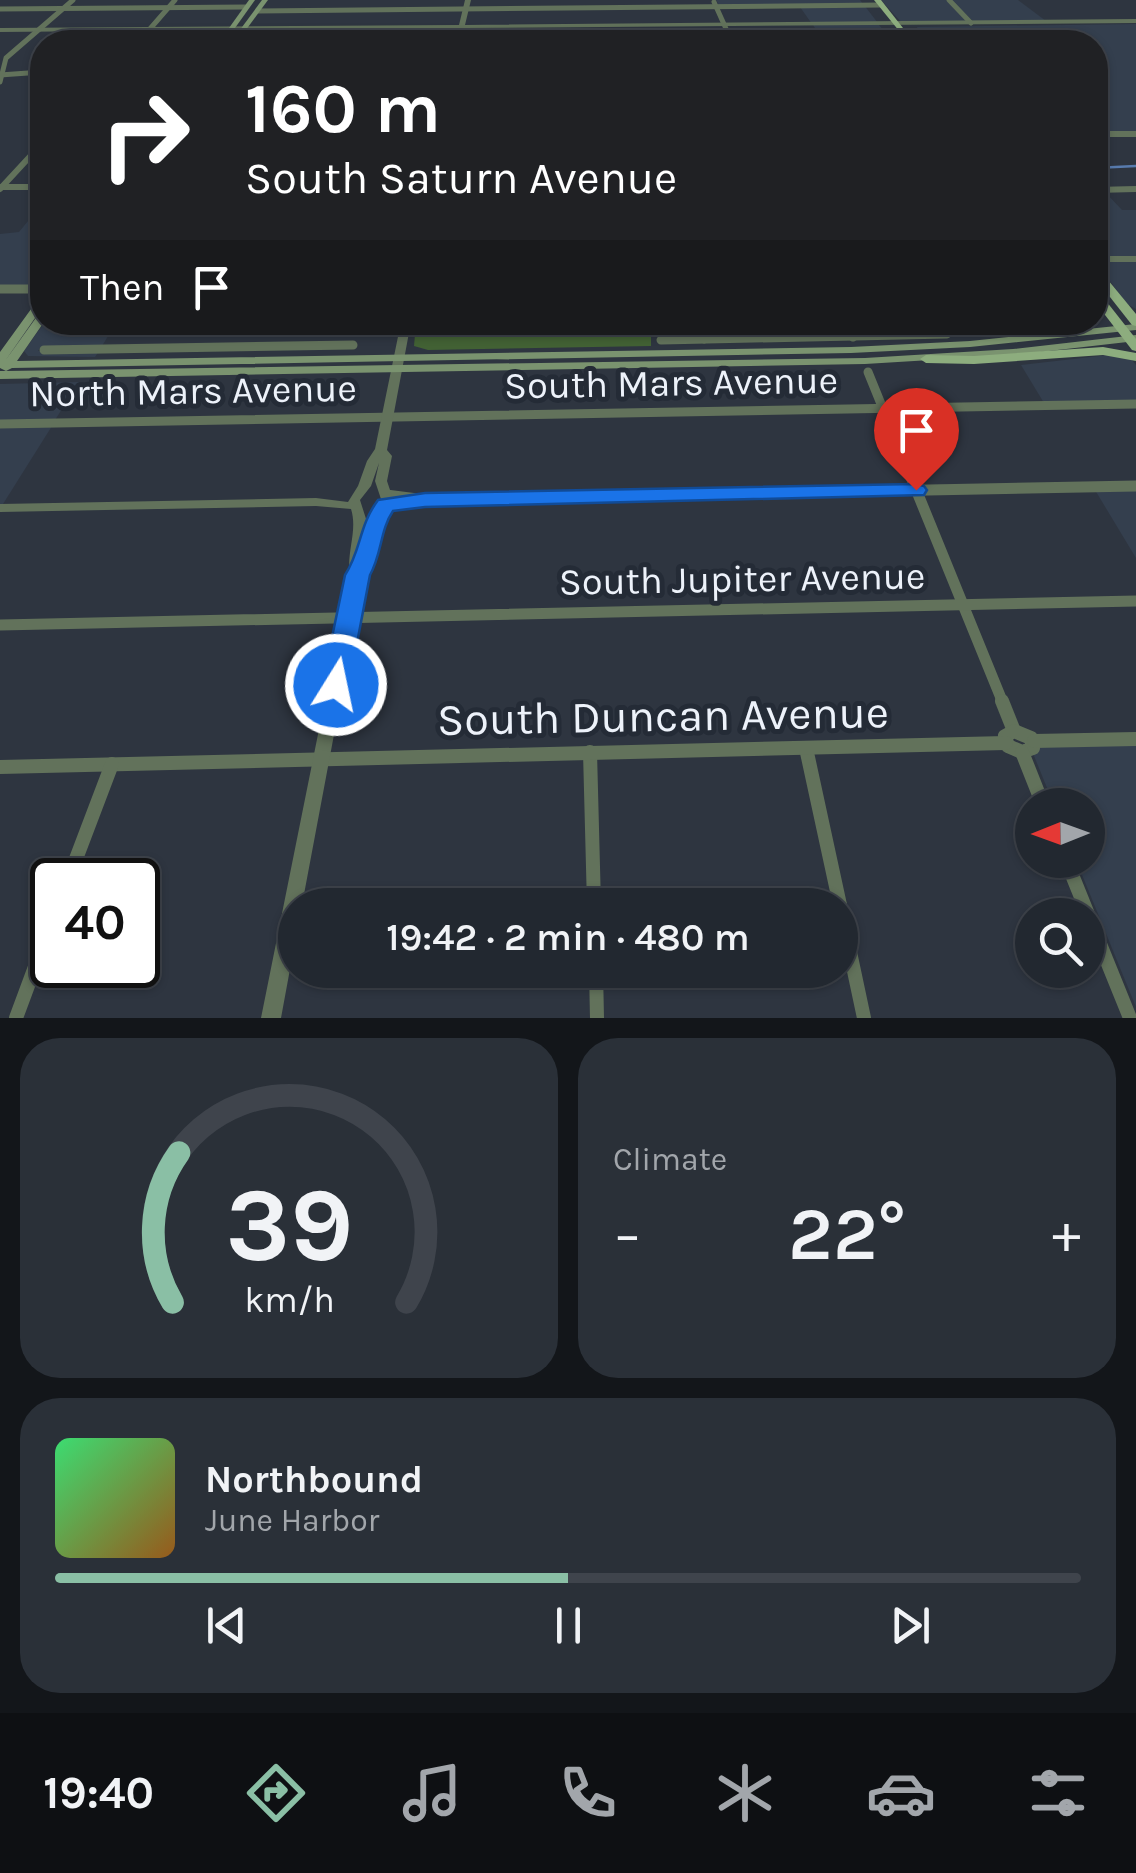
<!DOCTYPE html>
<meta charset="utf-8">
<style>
:root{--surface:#222830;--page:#2a3038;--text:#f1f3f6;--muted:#a2a6ab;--line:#3f444c;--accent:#8abfa5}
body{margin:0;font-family:Karla,sans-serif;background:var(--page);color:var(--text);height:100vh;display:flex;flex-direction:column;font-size:38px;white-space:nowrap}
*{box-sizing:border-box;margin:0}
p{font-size:32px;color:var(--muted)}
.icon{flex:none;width:55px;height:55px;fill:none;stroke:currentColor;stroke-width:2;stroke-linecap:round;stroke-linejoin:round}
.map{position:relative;height:1018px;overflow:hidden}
.details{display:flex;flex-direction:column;gap:20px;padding:20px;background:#13161a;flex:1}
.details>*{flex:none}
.guide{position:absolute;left:30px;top:30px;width:1078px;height:305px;border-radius:40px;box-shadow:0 2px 8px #0004,0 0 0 2px var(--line);background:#202124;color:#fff;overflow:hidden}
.needle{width:65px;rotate:269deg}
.controls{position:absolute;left:1015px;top:788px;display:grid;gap:20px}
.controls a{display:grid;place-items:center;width:90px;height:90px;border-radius:50%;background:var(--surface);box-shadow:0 2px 8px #0004,0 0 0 2px var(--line);font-size:50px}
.speed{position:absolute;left:30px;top:858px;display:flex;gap:20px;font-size:50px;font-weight:700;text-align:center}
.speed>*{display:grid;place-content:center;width:130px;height:130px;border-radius:50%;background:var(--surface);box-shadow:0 2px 8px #0004,0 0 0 2px var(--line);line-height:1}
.speed .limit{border:5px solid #111;border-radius:15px;background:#fff;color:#111}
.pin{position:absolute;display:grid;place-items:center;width:85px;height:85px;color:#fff;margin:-102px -42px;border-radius:50% 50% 50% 0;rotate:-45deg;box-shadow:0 0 10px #0007}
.pin .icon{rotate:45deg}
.me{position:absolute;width:110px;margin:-55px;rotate:10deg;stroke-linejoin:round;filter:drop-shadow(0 0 8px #0008)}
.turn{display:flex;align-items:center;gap:35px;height:210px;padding:0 50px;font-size:45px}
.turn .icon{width:130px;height:130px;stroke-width:2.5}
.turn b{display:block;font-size:70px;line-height:85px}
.then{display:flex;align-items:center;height:95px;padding:0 50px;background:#0003;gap:20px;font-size:38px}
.big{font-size:75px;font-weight:600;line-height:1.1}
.details .tile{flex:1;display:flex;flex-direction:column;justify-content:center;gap:15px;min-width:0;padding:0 35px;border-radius:40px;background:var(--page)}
.details .dial{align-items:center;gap:0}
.dial svg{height:260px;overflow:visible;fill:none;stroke:var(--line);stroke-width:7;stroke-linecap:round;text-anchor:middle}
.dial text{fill:var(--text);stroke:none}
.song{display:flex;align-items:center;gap:30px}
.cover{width:120px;height:120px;border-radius:15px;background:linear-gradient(135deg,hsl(140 70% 55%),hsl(30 70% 35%))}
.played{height:10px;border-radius:5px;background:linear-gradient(90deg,var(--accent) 50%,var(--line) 50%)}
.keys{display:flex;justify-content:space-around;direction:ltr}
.heat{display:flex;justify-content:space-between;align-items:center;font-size:55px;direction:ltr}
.details .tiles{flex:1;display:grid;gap:20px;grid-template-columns:1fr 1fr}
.tile:last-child{grid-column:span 2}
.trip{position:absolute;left:278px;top:888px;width:580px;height:100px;border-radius:50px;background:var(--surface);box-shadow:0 2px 8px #0004,0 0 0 2px var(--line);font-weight:600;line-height:100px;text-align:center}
.tab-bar{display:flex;height:160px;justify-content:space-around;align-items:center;background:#0e1013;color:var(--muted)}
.tab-bar .icon{width:70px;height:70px}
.tab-bar .current{color:var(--accent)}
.tab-bar b{font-size:45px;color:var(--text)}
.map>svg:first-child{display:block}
.built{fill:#343f4e}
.green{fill:#426134}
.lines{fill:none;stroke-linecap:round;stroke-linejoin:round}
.stream{stroke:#587bae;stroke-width:2.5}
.minor-far4{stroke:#62725b;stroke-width:5}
.minor-far3{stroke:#62725b;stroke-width:6}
.minor-far2{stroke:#62725b;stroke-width:9}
.minor-far1{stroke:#62725b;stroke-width:11}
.minor{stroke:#62725b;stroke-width:14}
.tertiary{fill:#62725b;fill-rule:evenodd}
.secondary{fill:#7a936f;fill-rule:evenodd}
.primary{fill:#8dad7e;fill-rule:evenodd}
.route{fill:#1a73e8;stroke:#114b97;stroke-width:2.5}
.labels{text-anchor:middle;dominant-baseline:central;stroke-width:10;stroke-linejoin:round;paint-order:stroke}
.street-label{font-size:38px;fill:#edf2fa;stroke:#242b36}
.near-street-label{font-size:45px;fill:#edf2fa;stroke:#242b36}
</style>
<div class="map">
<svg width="1136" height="1018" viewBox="0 0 1136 1018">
<rect width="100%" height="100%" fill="#2e3540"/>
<g class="built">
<path d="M716 0H860L878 23 812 24 800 7 719 5Z"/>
<path d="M881 0H946L968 22 902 23Z"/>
<path d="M951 0H1018L1046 21 974 22Z"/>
<path d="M1136 24V131L1095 132V42H919L908 30H918L917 27Z"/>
<path d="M813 25H879L893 42H824Z"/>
<path d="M1095 192H1105L1122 210H1136V257H1095Z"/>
<path d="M42 204V282L39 287H0V234L19 232Z"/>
<path d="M1095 261H1136V309L1127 304Z"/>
<path d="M44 323H116L102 346 40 348 38 351H99L95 357 28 356 24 351Z"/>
<path d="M1117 354 1130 358 1136 365V402L1044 403 1021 365Z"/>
<path d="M79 382 55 420 0 422V384Z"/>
<path d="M52 426 3 504H0V427Z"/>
<path d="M1136 489V558L1095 490Z"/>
<path d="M1136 744V1007L1076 860H1088V805H1054L1030 746Z"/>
</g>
<path class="green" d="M416 322H654L656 332 651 337V346L428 350 414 346Z"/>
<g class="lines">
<path class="stream" d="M1095 168 1136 166"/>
<g class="minor-far4">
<path d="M949 0 971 23"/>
<path d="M714 2 732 42"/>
<path d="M0 9 246 7"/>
<path d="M258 11 881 5"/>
<path d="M149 30 175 0"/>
<path d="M111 42 118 35"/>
<path d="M138 42 145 35"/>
<path d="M196 42 203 34"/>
<path d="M0 75 42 72"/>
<path d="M0 82 6 58 73 0"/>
</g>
<g class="minor-far3">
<path d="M1095 134H1136"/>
<path d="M0 187H42"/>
<path d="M0 189 36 150"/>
<path d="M1095 190 1136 189"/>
<path d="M1095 259H1136"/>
</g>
<g class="minor-far2">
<path d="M0 289H42"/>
<path d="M700 322 704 339"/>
<path d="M847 322 853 337"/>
<path d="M661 340 947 334"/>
<path d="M44 350 353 345"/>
<path d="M868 372 903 458"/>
<path d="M0 424 1136 404"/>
</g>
<g class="minor-far1">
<path d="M902 455 1003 703"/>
<path d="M386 495 425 500 1136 486"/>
<path d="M0 625 1136 601"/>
</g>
<g class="minor">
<path d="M1002 701 1014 731"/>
<path d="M1014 731 1031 738 1033 748 1022 752 1008 746 1005 736Z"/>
<path d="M1034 741 1136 739"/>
<path d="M806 748 840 905"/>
<path d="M590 752 594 905"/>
<path d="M1022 752 1043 805"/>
<path d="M0 767 1006 743"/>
<path d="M1066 860 1130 1018"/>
<path d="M68 880 112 764"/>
<path d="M840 905 864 1018"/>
<path d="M596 970 597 1018"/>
<path d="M16 1018 52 921"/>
</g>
<g class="tertiary">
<path d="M465 0H471L465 25 1136 19V23L464 28 460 42H454L458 28 0 32V28L459 25Z"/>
<path d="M401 322H411L387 450 392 456 387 481 394 502C377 524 376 551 364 575L302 905H295V942L281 1018H261L350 575C346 552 358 531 351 509L316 506 0 512V504L316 498 348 502 358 486 367 461 375 449ZM379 463 375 481 382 502 371 518 365 533 367 522 360 500 371 486Z"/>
</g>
<g class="secondary">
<path d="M249 0H255L225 42H219Z"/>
<path d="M262 0H268L237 42H231Z"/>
<path d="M42 286V308L5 361 38 315 42 314 44 322 17 361 851 347 970 341 1136 324V330L970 347 851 353 12 368 6 371 865 358 1013 349 1136 335V341L1013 355 865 364 0 379V371H6L0 368V352L34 305 37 289Z"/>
</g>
<g class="primary">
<path d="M874 0H881L914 42H908Z"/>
<path d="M1095 268 1099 269 1136 314V326L1132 325 1095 278Z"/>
<path d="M1095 291 1099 292 1136 339V351L1132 350 1095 302Z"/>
<path d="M1103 347 1136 353V361L1103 355 974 364 926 363 920 359 926 355 974 356Z"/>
</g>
</g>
<path class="route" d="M916 484 924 486 927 490 924 495 425 507 393 511C380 530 382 554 370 575L349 685 345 692H326L322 685 345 575C362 549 358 527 378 500L425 493Z"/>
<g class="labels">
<g class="street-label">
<text transform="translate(671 383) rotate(-1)">South Mars Avenue</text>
<text transform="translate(193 391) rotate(-1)">North Mars Avenue</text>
<text transform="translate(742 579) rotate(-1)">South Jupiter Avenue</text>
</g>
<g class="near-street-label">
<text transform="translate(663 716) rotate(-1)">South Duncan Avenue</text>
</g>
</g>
</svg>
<div class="controls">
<a><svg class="needle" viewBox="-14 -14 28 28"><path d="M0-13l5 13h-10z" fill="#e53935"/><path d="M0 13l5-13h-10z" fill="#a2a6ab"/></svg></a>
<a><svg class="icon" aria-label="search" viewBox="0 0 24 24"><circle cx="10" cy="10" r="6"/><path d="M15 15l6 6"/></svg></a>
</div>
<div class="speed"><div class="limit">40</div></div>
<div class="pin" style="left:916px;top:490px;background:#d93025"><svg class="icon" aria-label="arrive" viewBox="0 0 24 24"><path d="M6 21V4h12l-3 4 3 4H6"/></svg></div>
<svg class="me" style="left:336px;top:685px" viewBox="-20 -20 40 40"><circle r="17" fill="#1a73e8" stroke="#fff" stroke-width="3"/><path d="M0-11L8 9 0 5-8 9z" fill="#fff"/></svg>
<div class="trip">19:42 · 2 min · 480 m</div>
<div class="guide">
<div class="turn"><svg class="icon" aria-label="right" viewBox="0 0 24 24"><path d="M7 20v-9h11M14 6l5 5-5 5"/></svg><div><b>160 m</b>South Saturn Avenue</div></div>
<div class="then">Then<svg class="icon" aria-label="arrive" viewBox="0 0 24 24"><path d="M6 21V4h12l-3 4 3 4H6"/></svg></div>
</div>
</div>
<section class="details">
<div class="tiles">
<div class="tile dial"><svg viewBox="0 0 100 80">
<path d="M14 69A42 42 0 1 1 86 69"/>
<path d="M14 69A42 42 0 0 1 16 23" stroke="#8abfa5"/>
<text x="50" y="56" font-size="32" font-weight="700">39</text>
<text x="50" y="72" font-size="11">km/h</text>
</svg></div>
<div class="tile"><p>Climate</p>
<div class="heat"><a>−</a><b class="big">22°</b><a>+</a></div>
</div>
<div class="tile">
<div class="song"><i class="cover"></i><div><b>Northbound</b><p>June Harbor</p></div></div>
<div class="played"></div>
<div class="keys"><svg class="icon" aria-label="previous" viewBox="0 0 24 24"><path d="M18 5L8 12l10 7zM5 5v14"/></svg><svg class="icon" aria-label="pause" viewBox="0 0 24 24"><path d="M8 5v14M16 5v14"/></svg><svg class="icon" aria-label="next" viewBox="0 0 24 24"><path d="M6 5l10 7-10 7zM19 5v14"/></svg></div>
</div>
</div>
</section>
<nav class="tab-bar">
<b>19:40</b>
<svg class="icon current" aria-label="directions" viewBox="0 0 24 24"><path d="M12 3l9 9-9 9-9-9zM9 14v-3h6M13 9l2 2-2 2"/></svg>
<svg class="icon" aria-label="music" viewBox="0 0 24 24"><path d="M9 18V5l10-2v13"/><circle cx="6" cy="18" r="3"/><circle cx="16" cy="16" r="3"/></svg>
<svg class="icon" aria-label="phone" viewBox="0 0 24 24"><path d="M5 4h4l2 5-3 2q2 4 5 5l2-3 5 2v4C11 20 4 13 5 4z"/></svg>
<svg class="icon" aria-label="climate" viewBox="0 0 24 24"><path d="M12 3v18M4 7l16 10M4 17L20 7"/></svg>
<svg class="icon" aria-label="car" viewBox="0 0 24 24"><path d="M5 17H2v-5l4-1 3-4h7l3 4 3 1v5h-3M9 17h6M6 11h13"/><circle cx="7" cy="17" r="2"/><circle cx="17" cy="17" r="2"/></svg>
<svg class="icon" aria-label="filters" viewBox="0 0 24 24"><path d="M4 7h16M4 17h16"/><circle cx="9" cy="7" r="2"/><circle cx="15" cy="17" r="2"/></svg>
</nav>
